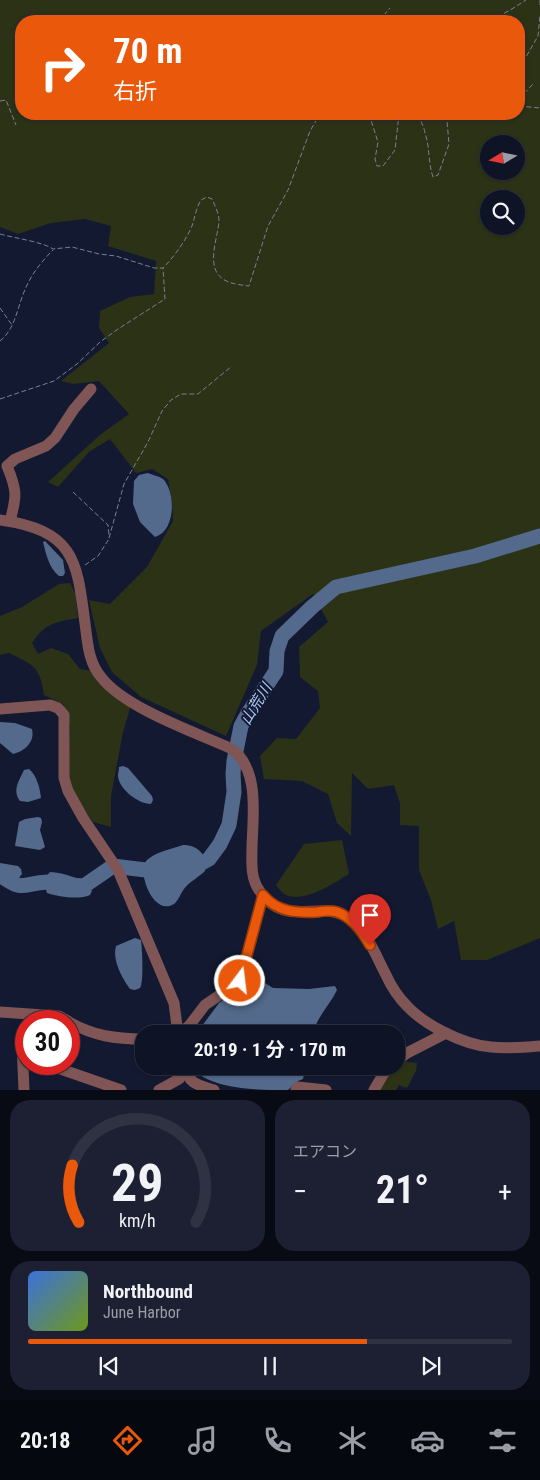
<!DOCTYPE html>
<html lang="ja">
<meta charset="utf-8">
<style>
:root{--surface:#0e1325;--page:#1c2032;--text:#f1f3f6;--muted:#9b9ea7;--line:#2e3242;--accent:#ea580c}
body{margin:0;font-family:"Roboto Condensed","Noto Sans JP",sans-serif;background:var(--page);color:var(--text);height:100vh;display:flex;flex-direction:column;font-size:19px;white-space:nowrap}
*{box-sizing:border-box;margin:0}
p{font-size:16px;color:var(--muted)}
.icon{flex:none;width:28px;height:28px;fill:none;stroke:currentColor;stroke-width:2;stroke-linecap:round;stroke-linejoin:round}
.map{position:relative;height:1090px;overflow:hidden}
.details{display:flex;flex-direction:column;gap:10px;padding:10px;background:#080a14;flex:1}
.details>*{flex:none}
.banner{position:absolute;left:15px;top:15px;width:510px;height:105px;border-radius:20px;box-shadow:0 1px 4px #0004,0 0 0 1px var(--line);background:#ea580c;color:#fff;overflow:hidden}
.needle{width:32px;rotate:260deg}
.controls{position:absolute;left:480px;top:135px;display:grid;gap:10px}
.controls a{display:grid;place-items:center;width:45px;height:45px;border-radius:50%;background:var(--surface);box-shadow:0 1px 4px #0004,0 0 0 1px var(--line);font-size:25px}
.speed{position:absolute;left:15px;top:1010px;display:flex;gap:10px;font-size:25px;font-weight:700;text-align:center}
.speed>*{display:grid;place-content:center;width:65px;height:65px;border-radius:50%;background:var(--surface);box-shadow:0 1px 4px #0004,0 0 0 1px var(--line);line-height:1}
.speed .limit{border:8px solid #d22;background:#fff;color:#111}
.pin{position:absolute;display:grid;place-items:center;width:42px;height:42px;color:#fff;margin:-51px -21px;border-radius:50% 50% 50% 0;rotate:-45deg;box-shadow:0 0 5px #0007}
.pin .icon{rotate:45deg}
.me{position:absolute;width:55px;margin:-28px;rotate:15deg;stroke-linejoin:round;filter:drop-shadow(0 0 4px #0008)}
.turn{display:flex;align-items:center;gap:18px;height:105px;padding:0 15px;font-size:22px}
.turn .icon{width:65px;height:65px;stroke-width:2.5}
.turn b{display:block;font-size:35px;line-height:42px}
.big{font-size:38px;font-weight:700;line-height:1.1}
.details .tile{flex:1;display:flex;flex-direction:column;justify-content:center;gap:8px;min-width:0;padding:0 18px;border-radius:20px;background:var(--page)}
.details .dial{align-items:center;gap:0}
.dial svg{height:130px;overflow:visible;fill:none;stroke:var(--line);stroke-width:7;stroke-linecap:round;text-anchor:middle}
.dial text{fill:var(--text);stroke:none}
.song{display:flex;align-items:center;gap:15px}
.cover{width:60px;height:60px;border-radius:8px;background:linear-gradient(135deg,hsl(220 70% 55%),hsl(80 70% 35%))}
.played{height:5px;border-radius:2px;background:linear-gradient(90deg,var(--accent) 70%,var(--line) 70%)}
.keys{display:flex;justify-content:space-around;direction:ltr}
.heat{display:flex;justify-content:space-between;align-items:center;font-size:28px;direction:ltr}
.details .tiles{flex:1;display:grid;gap:10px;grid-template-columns:1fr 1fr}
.tile:last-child{grid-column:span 2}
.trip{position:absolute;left:135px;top:1025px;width:270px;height:50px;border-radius:20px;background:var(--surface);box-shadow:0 1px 4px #0004,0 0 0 1px var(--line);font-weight:700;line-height:50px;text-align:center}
.menu{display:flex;height:80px;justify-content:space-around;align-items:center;background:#06080f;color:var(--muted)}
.menu .icon{width:35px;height:35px}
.menu .on{color:var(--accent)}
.menu b{font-size:22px;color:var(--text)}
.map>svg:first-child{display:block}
.green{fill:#2c3216;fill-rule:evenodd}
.water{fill:#536a8c}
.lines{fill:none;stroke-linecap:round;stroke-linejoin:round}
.river{stroke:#536a8c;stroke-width:15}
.path{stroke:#7a8094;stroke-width:1;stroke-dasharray:5 2.5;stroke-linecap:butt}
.minor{stroke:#7f5655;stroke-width:11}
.route-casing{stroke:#983908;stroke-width:12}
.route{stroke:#ea580c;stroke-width:9}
.labels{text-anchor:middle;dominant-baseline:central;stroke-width:4;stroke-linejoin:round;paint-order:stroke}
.water-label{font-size:15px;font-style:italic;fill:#afcdfc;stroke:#131931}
</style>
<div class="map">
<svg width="540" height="1090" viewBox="0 0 540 1090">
<rect width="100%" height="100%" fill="#131931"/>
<g class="green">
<path d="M0 0H540V938L487 960H461L454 921 438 929 431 900 419 870V826L400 825V803L394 785 368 789 352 773 351 836 337 823 328 794 302 781 264 779 260 756 277 738 296 739 320 708 318 691 300 677 299 647 328 622 313 594 261 631 257 665 226 736 141 697 112 672 100 648 89 600 110 604 147 567 173 521 172 503 168 479 152 469 136 473 110 439 89 452 58 487 48 482 101 434 129 414 99 381 73 384 61 381 109 343 99 328 100 311 130 297 154 294 156 261 108 246 111 226 85 219 51 223 18 234 0 227ZM21 21H519V114H21ZM489 144H516V171H489ZM489 199H516V226H489Z"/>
<path d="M70 583 76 595 78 618C56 622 45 623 32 643L38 654 51 648 68 654 80 669 93 671C104 689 112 695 131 705L123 732 111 796V827L93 822 73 794 68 777 70 725 63 704 44 695C40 667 34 665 9 653L0 655V616L22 607 59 584Z"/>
<path d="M342 840 349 874C334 883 302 905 284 894 281 892 278 887 276 885L304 844Z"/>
<path d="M400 1061 417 1063 416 1071 407 1088 399 1085 396 1090H379L381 1084Z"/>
</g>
<g class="water">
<path d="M148 473C152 475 159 476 163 479 176 492 176 531 155 537L140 522 133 504 134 481 139 475Z"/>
<path d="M45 541 63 560 65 573 63 576H59C49 568 46 554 43 542Z"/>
<path d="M0 722 15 723 32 729C35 742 25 751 13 754L0 743Z"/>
<path d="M123 766 128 768 152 796 153 800 151 804C138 804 119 789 118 776 118 773 119 770 119 767Z"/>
<path d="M29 769C37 776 40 788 41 798L28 802 20 801C12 790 19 781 24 770Z"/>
<path d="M38 817 41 818 42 822 40 830 45 847 40 850 15 846 19 822 25 819Z"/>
<path d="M183 845C198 845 208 855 205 871 199 877 189 882 184 889 181 893 178 901 174 904 153 917 136 871 147 860 156 852 171 849 183 845Z"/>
<path d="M0 863 18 866 21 869 22 874 18 879 0 884Z"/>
<path d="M50 872C64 873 83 878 92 891L90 895C79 900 59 897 47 893 44 885 44 878 50 872Z"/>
<path d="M135 938 141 940C142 949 144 981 140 988L135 990 130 989C122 978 112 960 116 946Z"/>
<path d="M265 983 273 988 309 989 335 986 337 990C330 1005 316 1018 313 1034H196L219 1003 242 987Z"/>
<path d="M191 1066H306L303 1079 298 1081 288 1090C258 1090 208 1090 191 1066Z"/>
</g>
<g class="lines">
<g class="river">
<path d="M188 869H191L209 859 220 844 229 825 234 792 233 774 234 761 241 726 247 715 276 671 277 651 282 636 312 607 336 587 475 556 540 536"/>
<path d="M0 875C25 893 22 883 48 882 60 882 72 886 84 886L113 866 162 872"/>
</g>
<g class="path">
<path d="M540 0V7"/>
<path d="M379 21 390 8"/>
<path d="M469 21 477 16C495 23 511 9 526 0"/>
<path d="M519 69 538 36 540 15"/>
<path d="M519 99 533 84"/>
<path d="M0 101 6 100 16 125"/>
<path d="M519 106 540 108"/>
<path d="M369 114 378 142 375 159 377 166H383L395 150 399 114"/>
<path d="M419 114C420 121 424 126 425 133 430 147 428 163 433 177L438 175 449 144 447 121 449 114"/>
<path d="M0 234C14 238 43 242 53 249L72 247 99 254 116 256 154 268H163C174 257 186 240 192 226 195 217 196 208 201 200L207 197 212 199C215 206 219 213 219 221 218 238 205 267 223 279 230 284 241 285 249 286L268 226 288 190 310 131 320 114"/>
<path d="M0 308 12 325"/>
<path d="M0 341C15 329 17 309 24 292 30 276 41 262 53 250"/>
<path d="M0 399 54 381 77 364 100 342 118 329 165 299 163 268"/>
<path d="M73 492 108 525 109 535"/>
<path d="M109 538 124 484 148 442 162 411 171 400 181 394H198L232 366"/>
<path d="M85 565 98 556 109 539"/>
</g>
<g class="minor">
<path d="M0 520C78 531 77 563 86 631 88 648 90 664 101 677 125 708 194 732 230 748 260 767 253 815 252 846 252 861 250 877 259 890 282 928 318 901 345 916 366 928 375 954 386 975 391 986 398 997 407 1006 426 1026 464 1045 491 1047 507 1049 524 1047 540 1046"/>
<path d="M10 521C17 496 17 490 7 466L15 459 46 446 55 438 74 409 91 389"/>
<path d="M0 709 50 705 58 708 64 715V778L68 791 83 818 118 870 174 1003 178 1034"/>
<path d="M0 1012 59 1016 68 1021"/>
<path d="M69 1022C94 1036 115 1039 144 1039"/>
<path d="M178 1034 189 1026 205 1005 240 981 263 895"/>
<path d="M396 1061 407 1053 446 1033"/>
<path d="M46 1064 121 1090"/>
<path d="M183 1066C189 1084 198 1085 214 1090"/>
<path d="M24 1090 22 1045 26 1034"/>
<path d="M159 1090 179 1079 177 1066"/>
<path d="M296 1090 298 1087 326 1090"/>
<path d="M374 1090 384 1073 391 1066"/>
</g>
</g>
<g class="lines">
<g class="route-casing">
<path id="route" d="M240 981 263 895C277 912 296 913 317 912 323 911 331 910 337 912 352 917 362 931 370 945"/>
</g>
<use href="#route" class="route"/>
</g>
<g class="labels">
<g class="water-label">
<text transform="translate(256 704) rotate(-59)">山荒川</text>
</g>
</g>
</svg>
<div class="controls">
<a><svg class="needle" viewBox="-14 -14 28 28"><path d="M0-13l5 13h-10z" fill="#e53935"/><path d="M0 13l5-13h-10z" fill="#9b9ea7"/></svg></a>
<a><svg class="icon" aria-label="search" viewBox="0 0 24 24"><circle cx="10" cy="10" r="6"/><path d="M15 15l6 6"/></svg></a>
</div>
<div class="speed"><div class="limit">30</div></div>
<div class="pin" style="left:370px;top:945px;background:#d93025"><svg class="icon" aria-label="arrive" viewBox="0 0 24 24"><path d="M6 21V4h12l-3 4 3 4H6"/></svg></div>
<svg class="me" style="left:240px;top:981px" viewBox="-20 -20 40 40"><circle r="17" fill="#ea580c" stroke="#fff" stroke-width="3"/><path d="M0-11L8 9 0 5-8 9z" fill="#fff"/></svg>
<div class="trip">20:19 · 1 分 · 170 m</div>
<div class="banner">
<div class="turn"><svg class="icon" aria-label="right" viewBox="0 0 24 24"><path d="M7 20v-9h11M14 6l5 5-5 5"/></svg><div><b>70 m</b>右折</div></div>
</div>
</div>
<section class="details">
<div class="tiles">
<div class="tile dial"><svg viewBox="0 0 100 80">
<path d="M14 69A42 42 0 1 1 86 69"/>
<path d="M14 69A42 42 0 0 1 10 34" stroke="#ea580c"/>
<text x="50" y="56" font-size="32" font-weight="700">29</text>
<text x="50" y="72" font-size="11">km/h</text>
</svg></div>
<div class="tile"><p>エアコン</p>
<div class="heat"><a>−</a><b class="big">21°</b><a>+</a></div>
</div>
<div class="tile">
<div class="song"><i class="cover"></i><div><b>Northbound</b><p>June Harbor</p></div></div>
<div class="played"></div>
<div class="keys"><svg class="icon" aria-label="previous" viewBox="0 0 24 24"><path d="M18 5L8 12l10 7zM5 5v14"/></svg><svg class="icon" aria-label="pause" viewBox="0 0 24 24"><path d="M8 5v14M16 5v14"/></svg><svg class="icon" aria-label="next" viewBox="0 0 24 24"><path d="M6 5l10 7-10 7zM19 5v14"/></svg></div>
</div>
</div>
</section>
<nav class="menu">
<b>20:18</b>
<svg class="icon on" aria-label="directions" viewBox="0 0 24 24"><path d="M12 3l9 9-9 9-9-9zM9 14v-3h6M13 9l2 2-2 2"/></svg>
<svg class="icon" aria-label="music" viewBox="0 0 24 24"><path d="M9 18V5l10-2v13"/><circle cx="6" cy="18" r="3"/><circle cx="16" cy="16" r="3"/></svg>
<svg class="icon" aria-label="phone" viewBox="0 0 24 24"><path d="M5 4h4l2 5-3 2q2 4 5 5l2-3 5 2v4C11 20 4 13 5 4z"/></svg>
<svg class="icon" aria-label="climate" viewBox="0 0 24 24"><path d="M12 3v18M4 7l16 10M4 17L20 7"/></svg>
<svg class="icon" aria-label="car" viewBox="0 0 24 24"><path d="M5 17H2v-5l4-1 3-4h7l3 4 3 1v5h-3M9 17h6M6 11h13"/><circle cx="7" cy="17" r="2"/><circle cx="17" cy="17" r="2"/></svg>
<svg class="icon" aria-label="filters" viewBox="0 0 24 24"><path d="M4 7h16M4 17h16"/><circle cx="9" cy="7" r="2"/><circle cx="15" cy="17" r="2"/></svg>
</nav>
